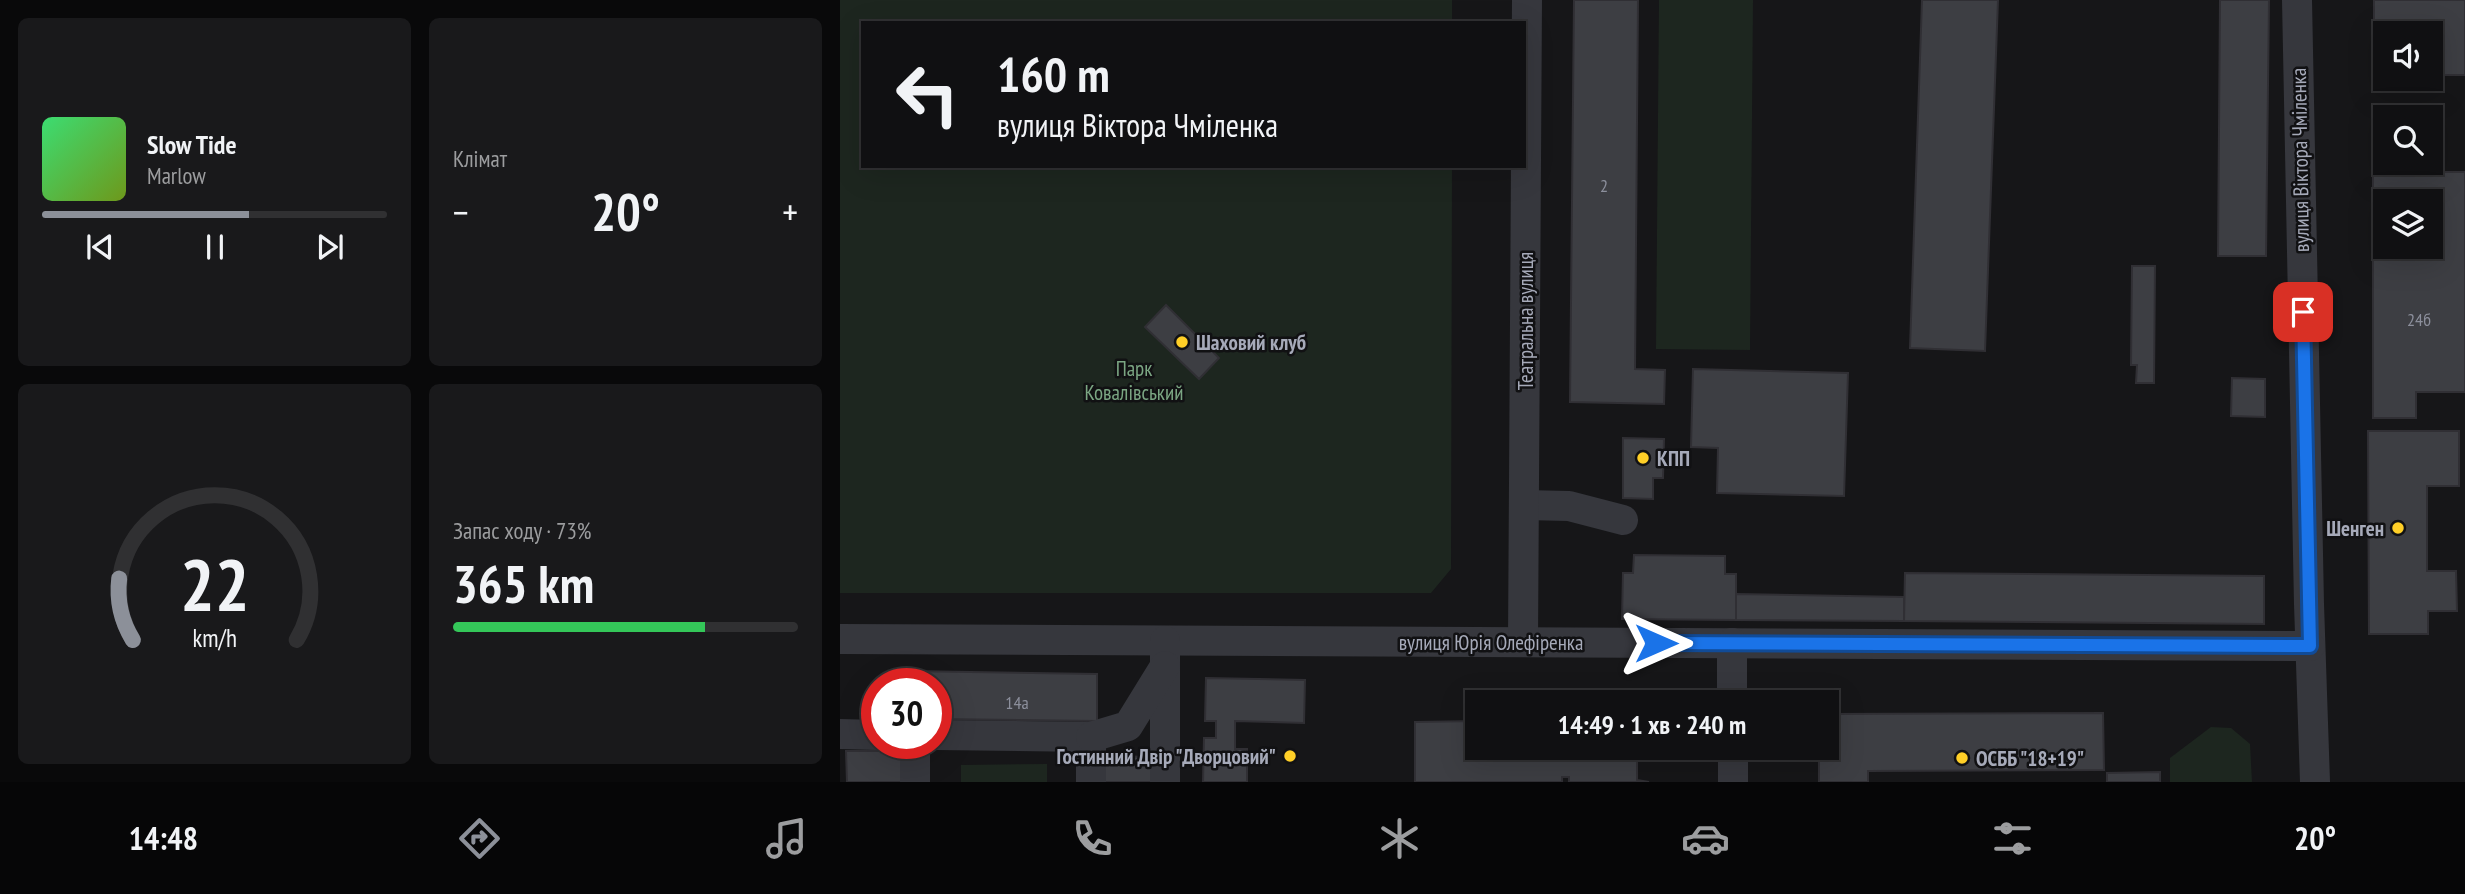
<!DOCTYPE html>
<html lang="uk">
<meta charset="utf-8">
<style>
:root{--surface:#101012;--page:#19191b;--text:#f1f3f6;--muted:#9c9d9f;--line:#303032;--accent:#8c9099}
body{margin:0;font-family:"PT Sans Narrow",sans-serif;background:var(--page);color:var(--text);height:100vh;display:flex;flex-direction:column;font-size:26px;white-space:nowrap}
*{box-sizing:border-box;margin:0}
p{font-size:23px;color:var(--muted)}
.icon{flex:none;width:38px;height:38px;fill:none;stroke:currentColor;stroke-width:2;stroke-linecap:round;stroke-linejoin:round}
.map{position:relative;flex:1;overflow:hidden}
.details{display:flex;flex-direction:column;gap:18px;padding:18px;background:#09090a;width:840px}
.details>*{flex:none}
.banner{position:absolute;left:21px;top:21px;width:665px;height:147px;border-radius:0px;box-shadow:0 7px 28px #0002,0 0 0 2px var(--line);background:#101012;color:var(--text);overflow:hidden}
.fabs{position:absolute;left:1533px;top:21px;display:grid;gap:14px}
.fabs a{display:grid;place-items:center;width:70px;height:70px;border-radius:0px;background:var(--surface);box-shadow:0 7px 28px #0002,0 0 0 2px var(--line);font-size:35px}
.speed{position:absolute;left:21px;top:668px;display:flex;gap:14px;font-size:35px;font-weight:700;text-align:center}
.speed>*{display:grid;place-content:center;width:91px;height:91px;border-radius:50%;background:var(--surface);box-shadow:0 7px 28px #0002,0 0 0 2px var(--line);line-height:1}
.speed .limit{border:10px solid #d22;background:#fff;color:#111}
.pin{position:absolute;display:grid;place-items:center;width:60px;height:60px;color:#fff;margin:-30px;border-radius:14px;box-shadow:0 4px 10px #0006}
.me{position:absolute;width:77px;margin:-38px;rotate:90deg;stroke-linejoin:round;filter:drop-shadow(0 0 5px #0008)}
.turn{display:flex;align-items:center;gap:24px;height:147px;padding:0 21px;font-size:32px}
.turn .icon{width:91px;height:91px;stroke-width:2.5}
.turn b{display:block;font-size:49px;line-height:60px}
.big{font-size:52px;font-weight:800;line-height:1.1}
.details .card{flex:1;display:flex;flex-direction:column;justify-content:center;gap:10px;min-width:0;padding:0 24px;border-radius:10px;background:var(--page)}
.details .dial{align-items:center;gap:0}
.dial svg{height:182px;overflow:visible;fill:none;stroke:var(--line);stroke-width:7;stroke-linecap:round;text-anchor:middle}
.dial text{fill:var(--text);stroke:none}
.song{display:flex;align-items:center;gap:21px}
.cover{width:84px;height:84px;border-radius:10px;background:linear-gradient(135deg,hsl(140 70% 55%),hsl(80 70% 35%))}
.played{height:7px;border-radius:4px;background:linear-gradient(90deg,var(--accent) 60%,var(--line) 60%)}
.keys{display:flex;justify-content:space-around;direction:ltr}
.heat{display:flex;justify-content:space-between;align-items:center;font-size:38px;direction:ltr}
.charge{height:10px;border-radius:5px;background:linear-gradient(90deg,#34c759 73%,var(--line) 0)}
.details .tiles{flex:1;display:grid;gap:18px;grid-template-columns:repeat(2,1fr)}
.trip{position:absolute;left:625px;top:690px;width:374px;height:70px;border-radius:0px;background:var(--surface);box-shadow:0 7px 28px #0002,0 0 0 2px var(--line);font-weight:800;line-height:70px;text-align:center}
.dock{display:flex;height:112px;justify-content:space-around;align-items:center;background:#060607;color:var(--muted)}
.dock .icon{width:49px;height:49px}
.dock .current{color:var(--accent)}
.dock b{font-size:32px;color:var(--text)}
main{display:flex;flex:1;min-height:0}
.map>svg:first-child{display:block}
.green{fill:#1d261f}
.building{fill:#3d3e43;stroke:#302f34;stroke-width:2;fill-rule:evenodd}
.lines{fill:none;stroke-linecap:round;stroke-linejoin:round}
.minor{stroke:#36373d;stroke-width:30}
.route-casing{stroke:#114b97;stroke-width:18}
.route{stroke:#1a73e8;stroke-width:12}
.poi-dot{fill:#ffcf27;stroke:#111113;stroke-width:2.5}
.labels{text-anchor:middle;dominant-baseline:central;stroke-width:5;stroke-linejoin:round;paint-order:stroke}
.number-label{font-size:18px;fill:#8c8f9c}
.street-label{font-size:21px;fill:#a6aab9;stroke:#111113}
.poi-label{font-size:21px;font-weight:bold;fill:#a6aab9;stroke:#111113;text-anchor:start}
.park-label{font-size:21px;fill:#7ba683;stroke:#111113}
</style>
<main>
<section class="details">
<div class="tiles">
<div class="card">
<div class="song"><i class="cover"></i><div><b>Slow Tide</b><p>Marlow</p></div></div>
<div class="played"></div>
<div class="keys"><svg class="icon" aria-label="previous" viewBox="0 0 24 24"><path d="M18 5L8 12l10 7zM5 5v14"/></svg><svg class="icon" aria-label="pause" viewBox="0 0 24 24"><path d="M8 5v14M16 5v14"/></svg><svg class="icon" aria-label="next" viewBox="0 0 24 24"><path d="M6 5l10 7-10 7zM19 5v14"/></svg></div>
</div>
<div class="card"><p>Клімат</p>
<div class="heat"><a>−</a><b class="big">20°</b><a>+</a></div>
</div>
<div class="card dial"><svg viewBox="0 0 100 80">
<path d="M14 69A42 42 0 1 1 86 69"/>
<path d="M14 69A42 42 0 0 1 8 42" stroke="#8c9099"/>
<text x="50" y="56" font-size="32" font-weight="700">22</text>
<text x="50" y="72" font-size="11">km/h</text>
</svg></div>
<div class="card"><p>Запас ходу · 73%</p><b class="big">365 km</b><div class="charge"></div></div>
</div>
</section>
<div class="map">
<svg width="1625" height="782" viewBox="0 0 1625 782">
<rect width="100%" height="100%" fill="#161618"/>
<g class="green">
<path d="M0 0H612V23H23V166H612L611 569 591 593H0Z"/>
<path d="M819 0H913L910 350 816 349Z"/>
<path d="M1371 727 1391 728 1410 744 1412 782H1330V758Z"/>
<path d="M207 764V782H121V765Z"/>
</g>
<g class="building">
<path d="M734 0H798L795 369 825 370 824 404 730 402Z"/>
<path d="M1082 0H1158L1145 351 1070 348Z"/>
<path d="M1380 0H1429L1426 256H1378Z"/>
<path d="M1534 0H1625V75H1591V33H1545V75H1534Z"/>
<path d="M1533 172H1625V392H1576V418H1533ZM1545 201H1591V247H1545Z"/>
<path d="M1292 266H1315L1314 383H1296L1297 365H1291Z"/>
<path d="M326 305 379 358 359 379 305 327Z"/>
<path d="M853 369 1008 373 1004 496 877 493 878 448 851 447Z"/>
<path d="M1392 378 1425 379V417L1391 416Z"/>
<path d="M1528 431H1619V486H1587V571H1616L1617 611H1588V634H1529Z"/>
<path d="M783 438 824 439 823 478H813V499L783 498Z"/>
<path d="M794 555 885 556V574H896V620L782 619 783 573H793Z"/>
<path d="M1065 573 1424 576V624L1064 621Z"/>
<path d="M896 594 1064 597V621L896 620Z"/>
<path d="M67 671 257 674V721L96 719V684H67Z"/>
<path d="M366 678 465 680 464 723 395 721V749H407V782H363L364 738H376V721H365Z"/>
<path d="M1263 713 1264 770 1028 771V782H979V747H987V714Z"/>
<path d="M637 721V747H797V780L809 782H729V777H722V782H575V722Z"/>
<path d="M6 751H61V782H7Z"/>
<path d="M265 756 313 757 312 782H264Z"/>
<path d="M1320 772V782H1267V773Z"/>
</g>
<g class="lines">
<g class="minor">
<path d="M1457 0 1469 604 1475 782"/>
<path d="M684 505 729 506 783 520"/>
<path d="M0 639 1470 646"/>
<path d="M325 641V782"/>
<path d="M683 642 687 0"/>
<path d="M892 643V702"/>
<path d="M0 734 37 735"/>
<path d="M96 735 251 737V782"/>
<path d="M251 737 288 726 325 666"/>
<path d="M893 747V782"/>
<path d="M75 782V744"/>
</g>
</g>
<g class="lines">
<g class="route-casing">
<path id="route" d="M816 643 1470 646 1463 312"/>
</g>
<use href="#route" class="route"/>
</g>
<g class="poi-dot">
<circle cx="342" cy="342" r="7"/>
<circle cx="803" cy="458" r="7"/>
<circle cx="1558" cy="528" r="7"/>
<circle cx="450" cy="756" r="7"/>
<circle cx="1122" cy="758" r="7"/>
</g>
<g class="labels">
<g class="number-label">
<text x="764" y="185">2</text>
<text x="1579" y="319">24б</text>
<text x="177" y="702">14а</text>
</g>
<g class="street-label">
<text transform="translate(1460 160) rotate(-91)">вулиця Віктора Чміленка</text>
<text transform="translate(685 321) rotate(-90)">Театральна вулиця</text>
<text x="651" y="642">вулиця Юрія Олефіренка</text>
</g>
<g class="poi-label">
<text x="356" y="342">Шаховий клуб</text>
<text x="817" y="458">КПП</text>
<text x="1544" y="528" text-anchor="end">Шенген</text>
<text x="436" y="756" text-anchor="end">Гостинний Двір "Дворцовий"</text>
<text x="1136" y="758">ОСББ "18+19"</text>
</g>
<g class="park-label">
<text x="294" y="368">Парк<tspan x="294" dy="24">Ковалівський</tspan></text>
</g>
</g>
</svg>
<div class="fabs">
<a><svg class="icon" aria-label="sound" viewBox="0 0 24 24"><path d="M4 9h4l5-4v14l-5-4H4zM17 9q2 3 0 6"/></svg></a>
<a><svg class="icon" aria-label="search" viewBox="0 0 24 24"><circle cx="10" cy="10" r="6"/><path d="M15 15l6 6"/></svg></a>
<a><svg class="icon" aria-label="layers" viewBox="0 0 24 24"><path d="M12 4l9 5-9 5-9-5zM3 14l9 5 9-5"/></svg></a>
</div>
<div class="speed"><div class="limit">30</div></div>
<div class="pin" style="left:1463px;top:312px;background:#d93025"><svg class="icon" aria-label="arrive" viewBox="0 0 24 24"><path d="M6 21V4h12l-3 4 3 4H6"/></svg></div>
<svg class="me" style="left:816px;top:643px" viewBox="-20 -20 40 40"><path d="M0-17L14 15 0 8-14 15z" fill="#1a73e8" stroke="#fff" stroke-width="4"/></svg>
<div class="trip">14:49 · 1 хв · 240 m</div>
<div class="banner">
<div class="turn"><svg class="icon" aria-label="left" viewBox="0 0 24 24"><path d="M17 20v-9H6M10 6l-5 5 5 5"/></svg><div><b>160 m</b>вулиця Віктора Чміленка</div></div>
</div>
</div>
</main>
<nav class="dock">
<b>14:48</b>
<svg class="icon current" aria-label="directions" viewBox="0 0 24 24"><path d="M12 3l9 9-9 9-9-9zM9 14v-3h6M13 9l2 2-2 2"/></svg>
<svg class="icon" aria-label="music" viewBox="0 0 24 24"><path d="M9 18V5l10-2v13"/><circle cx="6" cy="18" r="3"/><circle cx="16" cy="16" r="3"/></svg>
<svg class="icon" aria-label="phone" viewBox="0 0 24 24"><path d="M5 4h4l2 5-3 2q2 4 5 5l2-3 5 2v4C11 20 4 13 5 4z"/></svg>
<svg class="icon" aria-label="climate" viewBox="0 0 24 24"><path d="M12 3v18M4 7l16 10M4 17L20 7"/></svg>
<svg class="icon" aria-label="car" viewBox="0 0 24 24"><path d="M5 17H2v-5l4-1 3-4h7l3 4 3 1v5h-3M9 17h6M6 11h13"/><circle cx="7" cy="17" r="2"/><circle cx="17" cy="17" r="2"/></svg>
<svg class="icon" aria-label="filters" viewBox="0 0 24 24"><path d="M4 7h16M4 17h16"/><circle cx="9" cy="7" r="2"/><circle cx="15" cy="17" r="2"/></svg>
<b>20°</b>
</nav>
